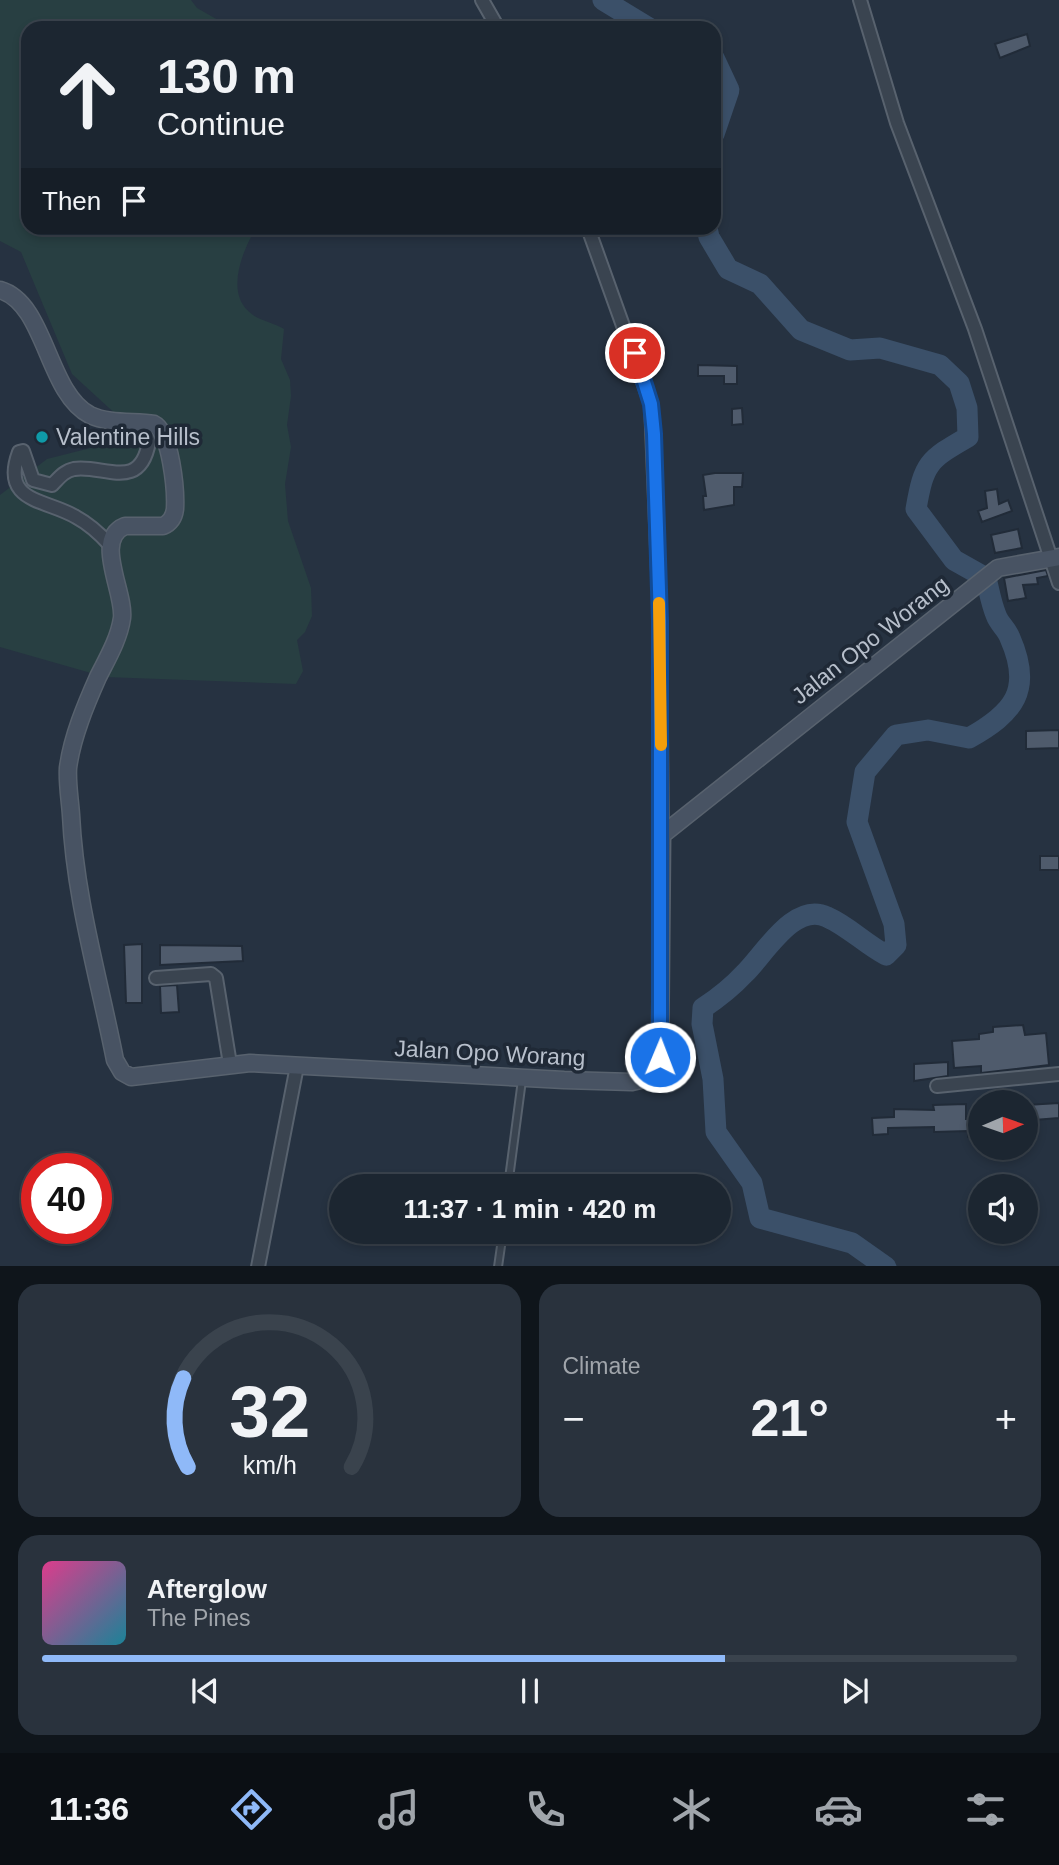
<!DOCTYPE html>
<meta charset="utf-8">
<style>
:root{--surface:#1c2631;--page:#29323d;--text:#f1f3f6;--muted:#a0a5ab;--line:#3a434d;--accent:#8fb9f8}
body{margin:0;font-family:Helvetica,sans-serif;background:var(--page);color:var(--text);height:100vh;display:flex;flex-direction:column;font-size:26px;white-space:nowrap}
*{box-sizing:border-box;margin:0}
p{font-size:23px;color:var(--muted)}
.icon{flex:none;width:38px;height:38px;fill:none;stroke:currentColor;stroke-width:2;stroke-linecap:round;stroke-linejoin:round}
.map{position:relative;height:1266px;overflow:hidden}
.side{display:flex;flex-direction:column;gap:18px;padding:18px;background:#0f151b;flex:1}
.side>*{flex:none}
.banner{position:absolute;left:21px;top:21px;width:700px;height:214px;border-radius:21px;box-shadow:0 4px 10px #0003,0 0 0 2px var(--line);background:#1c2631;color:var(--text);overflow:hidden}
.needle{width:46px;rotate:88deg}
.tools{position:absolute;left:968px;top:1090px;display:grid;gap:14px}
.tools a{display:grid;place-items:center;width:70px;height:70px;border-radius:50%;background:var(--surface);box-shadow:0 4px 10px #0003,0 0 0 2px var(--line);font-size:35px}
.speed{position:absolute;left:21px;top:1153px;display:flex;gap:14px;font-size:35px;font-weight:700;text-align:center}
.speed>*{display:grid;place-content:center;width:91px;height:91px;border-radius:50%;background:var(--surface);box-shadow:0 4px 10px #0003,0 0 0 2px var(--line);line-height:1}
.speed .limit{border:10px solid #d22;background:#fff;color:#111}
.pin{position:absolute;display:grid;place-items:center;width:60px;height:60px;color:#fff;margin:-30px;border:4px solid #fff;border-radius:50%;box-shadow:0 2px 7px #0007}
.me{position:absolute;width:77px;margin:-38px;rotate:1deg;stroke-linejoin:round;filter:drop-shadow(0 0 5px #0008)}
.turn{display:flex;align-items:center;gap:24px;height:147px;padding:0 21px;font-size:32px}
.turn .icon{width:91px;height:91px;stroke-width:2.5}
.turn b{display:block;font-size:49px;line-height:60px}
.then{display:flex;align-items:center;height:66px;padding:0 21px;background:#0003;gap:14px;font-size:26px}
.big{font-size:52px;font-weight:700;line-height:1.1}
.side .tile{flex:1;display:flex;flex-direction:column;justify-content:center;gap:10px;min-width:0;padding:0 24px;border-radius:21px;background:var(--page)}
.side .dial{align-items:center;gap:0}
.dial svg{height:182px;overflow:visible;fill:none;stroke:var(--line);stroke-width:7;stroke-linecap:round;text-anchor:middle}
.dial text{fill:var(--text);stroke:none}
.song{display:flex;align-items:center;gap:21px}
.cover{width:84px;height:84px;border-radius:10px;background:linear-gradient(135deg,hsl(330 70% 55%),hsl(190 70% 35%))}
.played{height:7px;border-radius:4px;background:linear-gradient(90deg,var(--accent) 70%,var(--line) 70%)}
.keys{display:flex;justify-content:space-around;direction:ltr}
.heat{display:flex;justify-content:space-between;align-items:center;font-size:38px;direction:ltr}
.side .tiles{flex:1;display:grid;gap:18px;grid-template-columns:1fr 1fr}
.tile:last-child{grid-column:span 2}
.trip{position:absolute;left:329px;top:1174px;width:402px;height:70px;border-radius:35px;background:var(--surface);box-shadow:0 4px 10px #0003,0 0 0 2px var(--line);font-weight:700;line-height:70px;text-align:center}
.dock{display:flex;height:112px;justify-content:space-around;align-items:center;background:#0b0f14;color:var(--muted)}
.dock .icon{width:49px;height:49px}
.dock .current{color:var(--accent)}
.dock b{font-size:32px;color:var(--text)}
.map>svg:first-child{display:block}
.green{fill:#283f42}
.lines{fill:none;stroke-linecap:round;stroke-linejoin:round}
.river{stroke:#3b5069;stroke-width:21}
.building{fill:#4f5b6c;stroke:#212b38;stroke-width:2}
.lane-casing{stroke:#58626e;stroke-width:10}
.street-casing{stroke:#58626e;stroke-width:16}
.secondary-casing{stroke:#58626e;stroke-width:19}
.lane{stroke:#3a4450;stroke-width:6}
.street{stroke:#3a4450;stroke-width:12}
.secondary{stroke:#485363;stroke-width:16}
.route-casing{stroke:#114b97;stroke-width:18}
.route{stroke:#1a73e8;stroke-width:12}
.slow{stroke:#f59e0b;stroke-width:12}
.culture-dot{fill:#0f9aa8;stroke:#1f2936;stroke-width:2.5}
.labels{text-anchor:middle;dominant-baseline:central;stroke-width:7;stroke-linejoin:round;paint-order:stroke}
.poi-label{font-size:23px;fill:#b7bfcb;stroke:#1f2936;text-anchor:start}
.street-label{font-size:23px;fill:#b7bfcb;stroke:#1f2936}
</style>
<div class="map">
<svg width="1059" height="1267" viewBox="0 0 1059 1267">
<rect width="100%" height="100%" fill="#263241"/>
<path class="green" d="M0 0H191L197 8 232 28H28V228H256C243 250 223 295 253 315 262 321 274 323 284 329L281 359 290 380 291 396 287 425 291 447 285 484 288 521 311 588 312 616 305 632 297 640 303 671 296 684 105 677 0 647V495L47 459 170 428 121 419 72 374 21 252 0 241Z"/>
<g class="lines">
<g class="river">
<path d="M603 0 649 28"/>
<path d="M714 58 729 90 714 134"/>
<path d="M707 228 709 237 728 269 760 284 801 330 850 350 880 348 940 365 959 383 967 408 968 437C928 460 924 463 916 509L954 560 986 578C989 590 991 603 996 615 999 624 1007 629 1010 638 1033 690 1014 713 969 738L928 730 896 735 865 772 857 822 894 924 896 945 886 955C865 944 848 926 827 917 794 901 764 955 744 974 732 987 718 998 703 1008L702 1024 713 1079 716 1132 752 1183 760 1218 852 1243 886 1267"/>
</g>
</g>
<g class="building">
<path d="M1027 34 1030 46 1000 58 995 44Z"/>
<path d="M698 365 737 366V384H724V376H698Z"/>
<path d="M742 408 743 424 732 425V409Z"/>
<path d="M715 473H743L742 487H734V505L704 510 703 496H706L703 475Z"/>
<path d="M997 489 999 504 1008 500 1012 511 982 522 978 511 987 508 985 491Z"/>
<path d="M1018 529 1022 548 995 553 991 535Z"/>
<path d="M1046 570 1048 576 1037 578 1038 584 1023 585 1026 598 1008 601 1004 578Z"/>
<path d="M1059 730V748L1026 749V731Z"/>
<rect x="1040" y="856" width="19" height="14"/>
<path d="M142 944V1003H126L124 945Z"/>
<path d="M160 945 242 946 243 961 160 965Z"/>
<path d="M177 985 179 1012 161 1013 160 986Z"/>
<path d="M1023 1025 1025 1035 1046 1033 1049 1065 981 1073V1066L954 1068 952 1041 979 1039V1034L993 1032V1027Z"/>
<path d="M948 1062V1076L914 1081V1064Z"/>
<path d="M1059 1103V1118L1035 1120 1036 1132H1027L1026 1105Z"/>
<path d="M966 1104V1119L980 1118V1137H968V1131L934 1132V1127L888 1128V1134L873 1135 872 1118 894 1117V1109L934 1110 933 1105Z"/>
</g>
<g class="lines">
<g class="lane-casing">
<g id="lane">
<path d="M508 1186 522 1080"/>
<path d="M498 1267 503 1232"/>
</g>
</g>
<g class="street-casing">
<g id="street">
<path d="M482 0 498 28"/>
<path d="M860 0 897 123 975 329 1059 583"/>
<path d="M588 228 651 404 660 621 662 835"/>
<path d="M110 545C100 534 89 524 76 517 46 499 0 503 19 452L23 451 33 480 52 485C59 478 64 471 74 469 103 464 140 493 149 442L145 432 134 422"/>
<path d="M156 978 211 974 216 978 230 1064"/>
<path d="M937 1086 1059 1074"/>
<path d="M258 1267 297 1066"/>
</g>
</g>
<g class="secondary-casing">
<path id="secondary" d="M0 290C46 303 47 393 90 415 109 424 134 421 154 424 171 432 176 491 175 509 174 517 170 523 163 526H125C93 539 125 592 122 618 119 639 107 659 98 677 86 704 72 737 68 768 67 783 70 800 71 815 75 899 99 978 115 1060L122 1072 131 1077 250 1063 564 1080 632 1082 654 1077 660 1057 662 835 998 568 1059 557"/>
</g>
<use href="#lane" class="lane"/>
<use href="#street" class="street"/>
<use href="#secondary" class="secondary"/>
</g>
<g class="lines">
<g class="route-casing">
<path id="route" d="M635 353 651 404 654 434 660 621V1057"/>
</g>
<use href="#route" class="route"/>
<path class="slow" d="M659 603 661 745"/>
</g>
<circle class="culture-dot" cx="42" cy="437" r="7"/>
<g class="labels">
<g class="poi-label">
<text x="56" y="437">Valentine Hills</text>
</g>
<g class="street-label">
<text transform="translate(870 640) rotate(-38)">Jalan Opo Worang</text>
<text transform="translate(490 1053) rotate(3)">Jalan Opo Worang</text>
</g>
</g>
</svg>
<div class="tools">
<a><svg class="needle" viewBox="-14 -14 28 28"><path d="M0-13l5 13h-10z" fill="#e53935"/><path d="M0 13l5-13h-10z" fill="#a0a5ab"/></svg></a>
<a><svg class="icon" aria-label="sound" viewBox="0 0 24 24"><path d="M4 9h4l5-4v14l-5-4H4zM17 9q2 3 0 6"/></svg></a>
</div>
<div class="speed"><div class="limit">40</div></div>
<div class="pin" style="left:635px;top:353px;background:#d93025"><svg class="icon" aria-label="arrive" viewBox="0 0 24 24"><path d="M6 21V4h12l-3 4 3 4H6"/></svg></div>
<svg class="me" style="left:660px;top:1057px" viewBox="-20 -20 40 40"><circle r="17" fill="#1a73e8" stroke="#fff" stroke-width="3"/><path d="M0-11L8 9 0 5-8 9z" fill="#fff"/></svg>
<div class="trip">11:37 · 1 min · 420 m</div>
<div class="banner">
<div class="turn"><svg class="icon" aria-label="ahead" viewBox="0 0 24 24"><path d="M12 20V5M6 11l6-6 6 6"/></svg><div><b>130 m</b>Continue</div></div>
<div class="then">Then<svg class="icon" aria-label="arrive" viewBox="0 0 24 24"><path d="M6 21V4h12l-3 4 3 4H6"/></svg></div>
</div>
</div>
<section class="side">
<div class="tiles">
<div class="tile dial"><svg viewBox="0 0 100 80">
<path d="M14 69A42 42 0 1 1 86 69"/>
<path d="M14 69A42 42 0 0 1 12 30" stroke="#8fb9f8"/>
<text x="50" y="56" font-size="32" font-weight="700">32</text>
<text x="50" y="72" font-size="11">km/h</text>
</svg></div>
<div class="tile"><p>Climate</p>
<div class="heat"><a>−</a><b class="big">21°</b><a>+</a></div>
</div>
<div class="tile">
<div class="song"><i class="cover"></i><div><b>Afterglow</b><p>The Pines</p></div></div>
<div class="played"></div>
<div class="keys"><svg class="icon" aria-label="previous" viewBox="0 0 24 24"><path d="M18 5L8 12l10 7zM5 5v14"/></svg><svg class="icon" aria-label="pause" viewBox="0 0 24 24"><path d="M8 5v14M16 5v14"/></svg><svg class="icon" aria-label="next" viewBox="0 0 24 24"><path d="M6 5l10 7-10 7zM19 5v14"/></svg></div>
</div>
</div>
</section>
<nav class="dock">
<b>11:36</b>
<svg class="icon current" aria-label="directions" viewBox="0 0 24 24"><path d="M12 3l9 9-9 9-9-9zM9 14v-3h6M13 9l2 2-2 2"/></svg>
<svg class="icon" aria-label="music" viewBox="0 0 24 24"><path d="M9 18V5l10-2v13"/><circle cx="6" cy="18" r="3"/><circle cx="16" cy="16" r="3"/></svg>
<svg class="icon" aria-label="phone" viewBox="0 0 24 24"><path d="M5 4h4l2 5-3 2q2 4 5 5l2-3 5 2v4C11 20 4 13 5 4z"/></svg>
<svg class="icon" aria-label="climate" viewBox="0 0 24 24"><path d="M12 3v18M4 7l16 10M4 17L20 7"/></svg>
<svg class="icon" aria-label="car" viewBox="0 0 24 24"><path d="M5 17H2v-5l4-1 3-4h7l3 4 3 1v5h-3M9 17h6M6 11h13"/><circle cx="7" cy="17" r="2"/><circle cx="17" cy="17" r="2"/></svg>
<svg class="icon" aria-label="filters" viewBox="0 0 24 24"><path d="M4 7h16M4 17h16"/><circle cx="9" cy="7" r="2"/><circle cx="15" cy="17" r="2"/></svg>
</nav>
